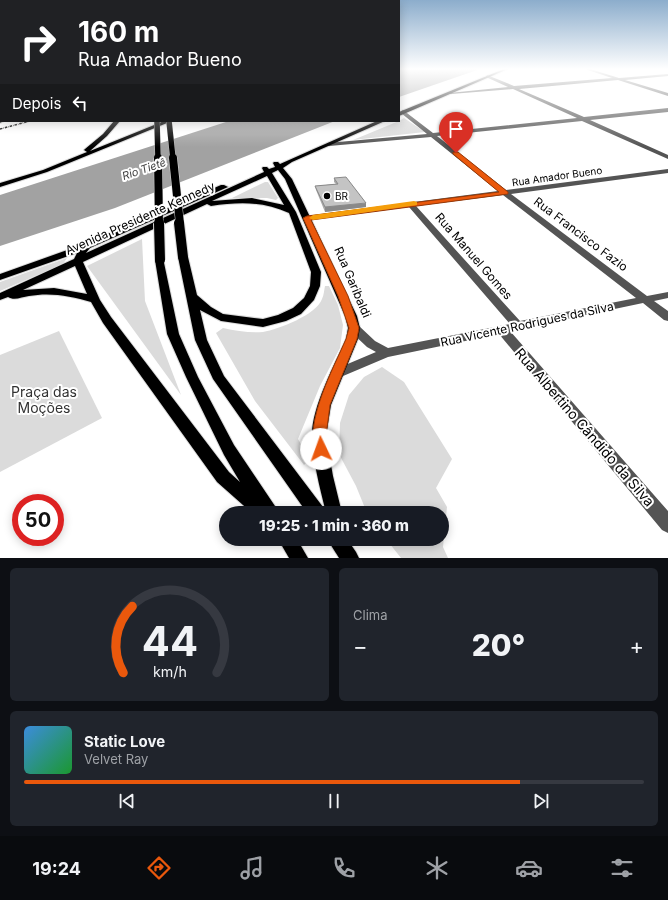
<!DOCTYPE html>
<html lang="pt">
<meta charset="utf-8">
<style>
:root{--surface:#171b24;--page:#20242c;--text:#f1f3f6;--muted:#9ea1a6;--line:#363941;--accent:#ea580c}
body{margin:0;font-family:Inter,sans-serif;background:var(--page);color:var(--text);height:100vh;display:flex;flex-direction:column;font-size:15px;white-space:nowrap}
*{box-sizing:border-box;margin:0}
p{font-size:13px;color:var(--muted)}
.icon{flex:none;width:22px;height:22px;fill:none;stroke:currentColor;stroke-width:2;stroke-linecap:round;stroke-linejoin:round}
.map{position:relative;height:558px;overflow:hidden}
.panel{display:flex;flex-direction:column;gap:10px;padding:10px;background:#0d0f14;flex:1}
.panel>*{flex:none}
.top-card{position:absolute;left:0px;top:0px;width:400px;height:122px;box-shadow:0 2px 10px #0003;background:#202124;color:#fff;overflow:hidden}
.speed{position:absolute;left:12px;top:494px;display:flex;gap:8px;font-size:20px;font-weight:700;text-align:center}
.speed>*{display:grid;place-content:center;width:52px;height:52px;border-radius:50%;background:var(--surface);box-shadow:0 2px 10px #0003;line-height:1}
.speed .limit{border:6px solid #d22;background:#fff;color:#111}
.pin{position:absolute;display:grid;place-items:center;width:34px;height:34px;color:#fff;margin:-41px -17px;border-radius:50% 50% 50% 0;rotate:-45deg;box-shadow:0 0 4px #0007}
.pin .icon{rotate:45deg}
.me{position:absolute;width:44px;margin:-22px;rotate:357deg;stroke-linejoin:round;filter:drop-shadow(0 0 3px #0008)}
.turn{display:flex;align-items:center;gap:14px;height:84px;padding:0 12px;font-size:18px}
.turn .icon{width:52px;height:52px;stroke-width:2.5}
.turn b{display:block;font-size:28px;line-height:34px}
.then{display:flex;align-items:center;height:38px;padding:0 12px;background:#0003;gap:8px;font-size:15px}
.big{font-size:30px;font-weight:800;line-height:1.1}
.panel .widget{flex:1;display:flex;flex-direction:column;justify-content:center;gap:6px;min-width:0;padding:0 14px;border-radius:6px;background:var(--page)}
.panel .dial{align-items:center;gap:0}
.dial svg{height:104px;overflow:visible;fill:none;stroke:var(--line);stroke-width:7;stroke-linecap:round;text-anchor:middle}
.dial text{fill:var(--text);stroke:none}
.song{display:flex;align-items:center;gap:12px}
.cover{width:48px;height:48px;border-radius:6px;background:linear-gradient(135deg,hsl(210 70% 55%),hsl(130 70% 35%))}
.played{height:4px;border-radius:2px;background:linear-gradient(90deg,var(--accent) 80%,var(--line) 80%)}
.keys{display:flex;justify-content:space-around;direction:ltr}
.heat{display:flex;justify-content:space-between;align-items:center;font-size:22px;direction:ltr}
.panel .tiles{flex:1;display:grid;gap:10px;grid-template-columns:1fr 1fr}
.widget:last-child{grid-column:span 2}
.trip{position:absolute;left:219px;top:506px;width:230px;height:40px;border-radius:20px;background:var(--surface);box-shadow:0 2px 10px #0003;font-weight:800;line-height:40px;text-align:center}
.tab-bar{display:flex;height:64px;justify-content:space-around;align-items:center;background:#090b0e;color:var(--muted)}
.tab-bar .icon{width:28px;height:28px}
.tab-bar .on{color:var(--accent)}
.tab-bar b{font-size:18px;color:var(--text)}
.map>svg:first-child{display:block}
.green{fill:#dbdbdb}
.water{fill:#a2a2a2}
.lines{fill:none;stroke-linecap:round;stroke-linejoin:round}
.major-casing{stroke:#dbdbdb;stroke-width:2}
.minor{fill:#545454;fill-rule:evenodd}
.major{fill:#000;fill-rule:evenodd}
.rail{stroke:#000;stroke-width:1.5;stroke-dasharray:2.5 1 0.5 1;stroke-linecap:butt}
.major-bridge-far2-casing{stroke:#dbdbdb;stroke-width:6;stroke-linecap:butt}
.major-bridge-far1-casing{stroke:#dbdbdb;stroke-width:9;stroke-linecap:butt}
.major-bridge-casing{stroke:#dbdbdb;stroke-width:12;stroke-linecap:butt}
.major-bridge-far2{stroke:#000;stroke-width:5.5}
.major-bridge-far1{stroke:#000;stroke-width:8}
.major-bridge{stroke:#000;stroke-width:10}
.wall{fill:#a9a9a9}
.shaded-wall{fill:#898989}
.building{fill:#c4c4c4;stroke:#898989}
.route{fill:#ea580c;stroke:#983908}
.slow{fill:#f59e0b}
.poi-dot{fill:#000;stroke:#fff;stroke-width:1.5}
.labels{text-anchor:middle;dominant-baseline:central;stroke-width:4;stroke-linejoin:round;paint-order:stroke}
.far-street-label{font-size:10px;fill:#000;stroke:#fff}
.far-poi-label{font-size:10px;fill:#000;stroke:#fff;text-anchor:start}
.far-water-label{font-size:11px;font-style:italic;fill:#434343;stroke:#fff}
.street-label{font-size:12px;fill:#000;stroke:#fff}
.near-park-label{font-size:14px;fill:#323232;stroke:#fff}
.near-street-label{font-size:14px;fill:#000;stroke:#fff}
</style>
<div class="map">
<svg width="668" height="558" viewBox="0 0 668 558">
<rect width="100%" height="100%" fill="#fff"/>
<g class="green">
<path d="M404 118 425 132 353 140 399 121Z"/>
<path d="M265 182H268L278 198 276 200 267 198H232Z"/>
<path d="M142 239 145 301 181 395 87 266Z"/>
<path d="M67 258 63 264 0 291V282Z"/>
<path d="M325 286H329L338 305 343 325 340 348 320 386 298 439 310 459 304 465 255 401 216 333 223 328C236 331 250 333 263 332 279 329 316 315 322 299 324 295 324 290 325 286Z"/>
<path d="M59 331 102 418 0 472V355Z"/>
<path d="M382 367 404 382 452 459 436 488 447 507 443 547 448 558H401L386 539H442V513H367L356 486 339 454 340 423 349 395 364 377Z"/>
</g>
<g class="water">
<path d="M399 69H480L399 97Z"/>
<path d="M229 121H335L115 208 0 246V195Z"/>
</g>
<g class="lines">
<g class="major-casing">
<g id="major">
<path d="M504 69H508L399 116V112Z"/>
<path d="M0 119 1 121H4L0 123Z"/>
<path d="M114 121H120L107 136 90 151 164 121H172L47 172 0 187V183L43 170 87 152 84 150 85 149 103 134Z"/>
<path d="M377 121H385L292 162 283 168 292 179 357 316 360 328 358 339 331 405 326 436 333 476 342 513H326C320 488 313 463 312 437 311 408 334 366 346 339L348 328 345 316 285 179 278 170 272 173 296 212 321 272 320 286 314 300 301 314 286 321 263 327 221 321 200 310 207 340 224 376 323 507 325 513H307L213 379 195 340 178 257 183 254 188 257 197 295 211 307 223 314 263 319 278 315 293 308 304 298 310 286 311 272 289 213C263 201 238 202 211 206L207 204 83 262 100 300 111 317 229 472 240 482 224 455 186 377 167 334 155 260 160 257 163 258 179 334 198 377 234 445 275 506 277 513H252L217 482 103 323 91 302C71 296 50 292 29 296 22 297 14 301 8 297L0 300V293L74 259 77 253 0 280V274L84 244 221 185H224L228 187 90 248 86 253 264 172 262 168 263 167H267L269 169 275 167 273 163 274 162H278L280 164ZM267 176 284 205 252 198 212 201ZM75 266 87 294 54 288 23 290Z"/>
<path d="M278 539H297L308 558H289Z"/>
<path d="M327 539H347L356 552 359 558H339Z"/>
</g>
</g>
<path class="minor" d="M585 69H590L619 78 668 74V76L625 80 668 93V96L618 80 519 89 584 117 668 108V112L590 120 668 155V159L582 121 437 136 506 190 668 169V173L511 194 647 296 668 292V298L654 301 668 311V321L664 320 643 303 510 331 668 511V533L662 530 499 334 388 357 336 379 331 377 330 374 331 371 376 352 367 347 350 331 348 328 350 325H358L375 341 388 348 510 324 409 207 307 220 303 218 307 216 498 191 431 137 329 146 327 145V143L427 134 401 113 400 112 403 110 433 133 577 118 513 89 451 94 449 93 508 87 486 77 487 75 514 86 612 78ZM503 195 636 298 520 321 416 206Z"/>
<use href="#major" class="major"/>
<path class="rail" d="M0 129 30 121"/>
<g class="major-bridge-far2-casing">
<g id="major-bridge-far2">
<path d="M157 121 158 159"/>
<path d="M169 121 173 159"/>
</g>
</g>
<g class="major-bridge-far1-casing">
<g id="major-bridge-far1">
<path d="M158 158 159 224"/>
<path d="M173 158 180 224"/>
</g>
</g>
<g class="major-bridge-casing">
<g id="major-bridge">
<path d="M159 223 160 260"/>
<path d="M179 223 183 257"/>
</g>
</g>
<use href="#major-bridge-far2" class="major-bridge-far2"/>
<use href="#major-bridge-far1" class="major-bridge-far1"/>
<use href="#major-bridge" class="major-bridge"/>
</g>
<path class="wall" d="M334 178 366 207 325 212 316 190 315 186 336 184 334 182Z"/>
<g class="shaded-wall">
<path d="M1 79V91H0V80Z"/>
<path d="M366 203V207L325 212V207Z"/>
</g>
<g class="building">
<path d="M0 69H1V79L0 80Z"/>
<path d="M346 177 366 203 325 207 315 186 338 184 334 178Z"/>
</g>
<linearGradient id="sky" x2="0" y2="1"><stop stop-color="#8cadcc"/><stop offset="0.47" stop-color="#fff"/><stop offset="1" stop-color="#fff" stop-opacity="0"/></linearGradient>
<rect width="668" height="147" fill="url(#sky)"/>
<path class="route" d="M453 152H458L508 192V194L311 220 348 296 359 328 357 339 330 405 326 436 328 449 326 454 321 455 316 454C303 424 334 367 346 339L349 328 338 296 303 218 307 216 499 192 453 154Z"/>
<path class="slow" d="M414 201 417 202V205L313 220 309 218 313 215Z"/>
<circle class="poi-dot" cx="327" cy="196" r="4"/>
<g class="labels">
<g class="far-street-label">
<text transform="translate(557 176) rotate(-8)">Rua Amador Bueno</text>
</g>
<g class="far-poi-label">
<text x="335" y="196">BR</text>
</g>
<g class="far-water-label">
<text transform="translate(144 169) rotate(-19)">Rio Tietê</text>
</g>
<g class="street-label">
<text transform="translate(140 218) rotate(-24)">Avenida Presidente Kennedy</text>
<text transform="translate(581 234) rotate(37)">Rua Francisco Fazio</text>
<text transform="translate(474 256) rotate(49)">Rua Manuel Gomes</text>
<text transform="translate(353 282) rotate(67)">Rua Garibaldi</text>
<text transform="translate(527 324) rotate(-12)">Rua Vicente Rodrigues da Silva</text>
</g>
<g class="near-park-label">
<text x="44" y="391">Praça das<tspan x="44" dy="16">Moções</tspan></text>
</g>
<g class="near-street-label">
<text transform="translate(585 427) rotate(49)">Rua Albertino Cândido da Silva</text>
</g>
</g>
</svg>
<div class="speed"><div class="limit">50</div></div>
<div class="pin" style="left:456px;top:153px;background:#d93025"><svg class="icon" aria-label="arrive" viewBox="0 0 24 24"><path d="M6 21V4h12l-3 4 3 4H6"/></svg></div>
<svg class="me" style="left:321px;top:449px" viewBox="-20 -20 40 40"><circle r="19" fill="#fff"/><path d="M0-13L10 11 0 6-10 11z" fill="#ea580c"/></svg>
<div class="trip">19:25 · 1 min · 360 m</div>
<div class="top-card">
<div class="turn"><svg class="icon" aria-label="right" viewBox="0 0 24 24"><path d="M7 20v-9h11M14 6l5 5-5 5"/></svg><div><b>160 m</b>Rua Amador Bueno</div></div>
<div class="then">Depois<svg class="icon" aria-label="left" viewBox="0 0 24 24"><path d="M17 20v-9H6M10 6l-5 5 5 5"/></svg></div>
</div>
</div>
<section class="panel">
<div class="tiles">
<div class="widget dial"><svg viewBox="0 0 100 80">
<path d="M14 69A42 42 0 1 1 86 69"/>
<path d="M14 69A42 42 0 0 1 21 18" stroke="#ea580c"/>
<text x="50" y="56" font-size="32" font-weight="700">44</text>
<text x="50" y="72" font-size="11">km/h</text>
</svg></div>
<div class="widget"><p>Clima</p>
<div class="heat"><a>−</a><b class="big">20°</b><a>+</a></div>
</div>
<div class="widget">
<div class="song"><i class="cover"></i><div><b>Static Love</b><p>Velvet Ray</p></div></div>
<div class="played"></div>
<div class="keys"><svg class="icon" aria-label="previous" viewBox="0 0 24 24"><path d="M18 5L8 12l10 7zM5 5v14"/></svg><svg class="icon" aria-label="pause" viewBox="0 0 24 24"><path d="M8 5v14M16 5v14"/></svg><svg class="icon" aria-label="next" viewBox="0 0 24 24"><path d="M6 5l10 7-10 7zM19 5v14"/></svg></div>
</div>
</div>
</section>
<nav class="tab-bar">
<b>19:24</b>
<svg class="icon on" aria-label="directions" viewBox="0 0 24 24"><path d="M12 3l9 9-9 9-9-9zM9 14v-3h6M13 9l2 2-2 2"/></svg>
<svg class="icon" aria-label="music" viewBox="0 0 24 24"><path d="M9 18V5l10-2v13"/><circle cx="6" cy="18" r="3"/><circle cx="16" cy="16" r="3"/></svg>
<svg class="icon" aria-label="phone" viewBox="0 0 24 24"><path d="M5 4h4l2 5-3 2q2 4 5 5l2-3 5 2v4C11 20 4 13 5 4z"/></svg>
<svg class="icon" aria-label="climate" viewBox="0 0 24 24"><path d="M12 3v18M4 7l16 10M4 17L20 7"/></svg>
<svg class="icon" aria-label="car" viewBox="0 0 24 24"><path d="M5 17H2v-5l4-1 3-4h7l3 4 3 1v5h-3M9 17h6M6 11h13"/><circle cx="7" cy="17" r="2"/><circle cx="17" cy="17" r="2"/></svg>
<svg class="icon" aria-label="filters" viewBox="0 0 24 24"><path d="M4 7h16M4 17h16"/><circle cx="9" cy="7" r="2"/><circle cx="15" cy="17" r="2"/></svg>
</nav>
